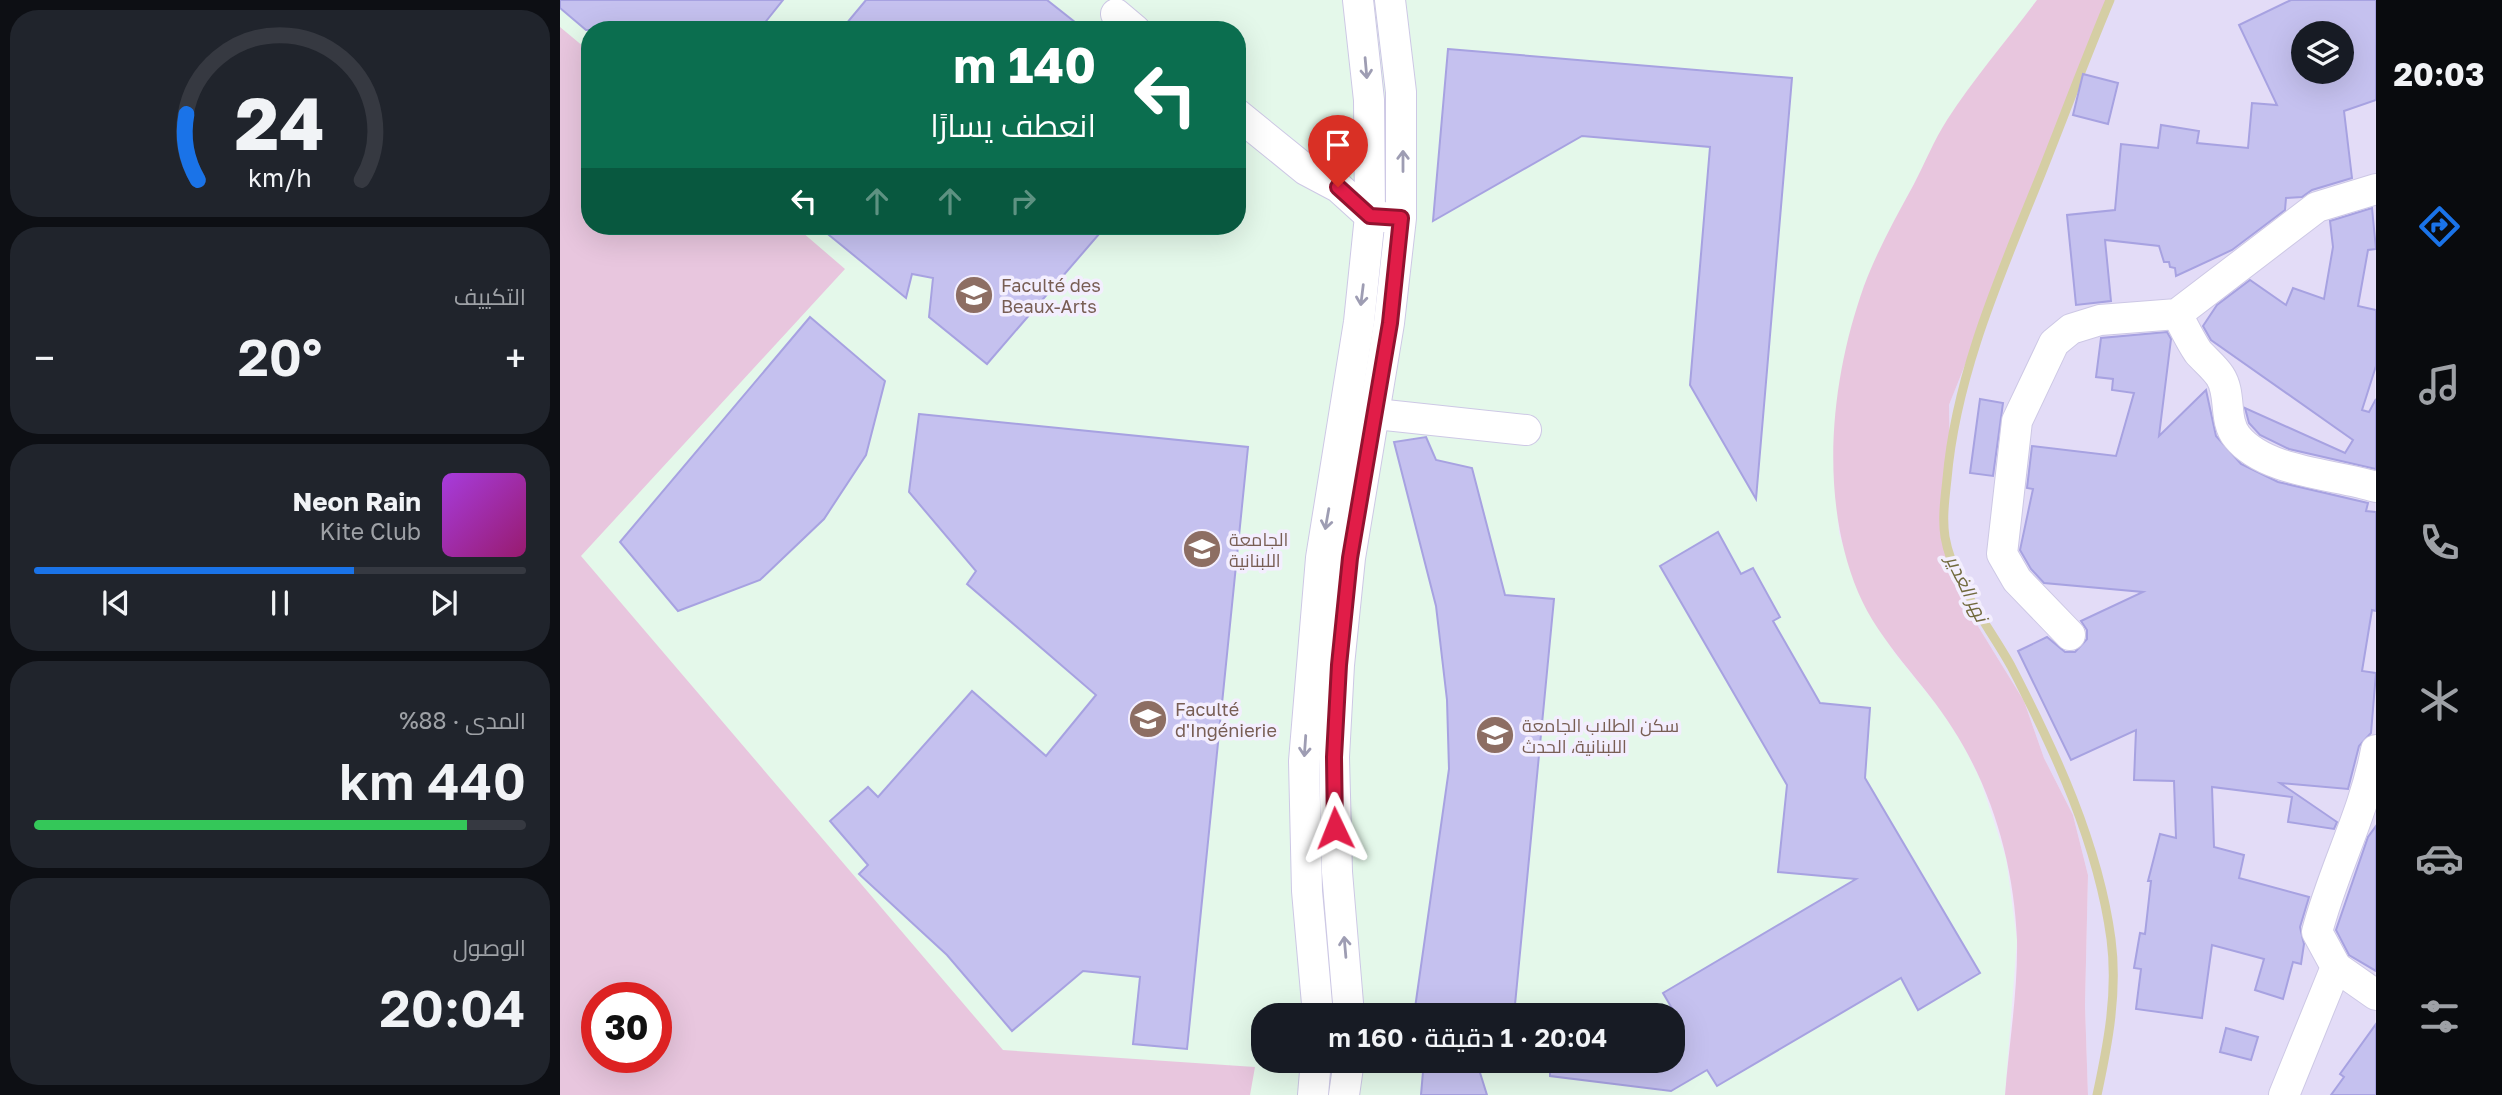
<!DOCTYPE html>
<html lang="ar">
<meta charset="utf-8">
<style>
:root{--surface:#171b24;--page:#20242c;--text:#f1f3f6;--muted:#9ea1a6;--line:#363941;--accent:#1a73e8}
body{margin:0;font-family:"Golos Text",Cairo,sans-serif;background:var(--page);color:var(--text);direction:rtl;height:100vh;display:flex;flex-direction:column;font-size:26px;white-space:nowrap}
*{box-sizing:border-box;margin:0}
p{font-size:23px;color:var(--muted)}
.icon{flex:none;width:38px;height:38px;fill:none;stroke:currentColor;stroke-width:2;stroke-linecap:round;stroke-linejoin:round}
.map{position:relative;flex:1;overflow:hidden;direction:ltr}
.details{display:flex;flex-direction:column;gap:10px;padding:10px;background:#0d0f14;width:560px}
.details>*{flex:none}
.banner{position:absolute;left:21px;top:21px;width:665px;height:214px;border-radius:28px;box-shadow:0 7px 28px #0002;direction:rtl;background:#0b6e4f;color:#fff;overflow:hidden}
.controls{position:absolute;left:1731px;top:21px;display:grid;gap:14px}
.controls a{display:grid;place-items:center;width:63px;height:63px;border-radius:50%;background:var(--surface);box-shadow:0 7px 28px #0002;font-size:35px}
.speed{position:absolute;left:21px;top:982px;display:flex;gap:14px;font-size:35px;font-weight:700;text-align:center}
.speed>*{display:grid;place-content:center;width:91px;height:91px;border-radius:50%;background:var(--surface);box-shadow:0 7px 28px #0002;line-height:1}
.speed .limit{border:10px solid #d22;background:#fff;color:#111}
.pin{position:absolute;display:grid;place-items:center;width:60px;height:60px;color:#fff;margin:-72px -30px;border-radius:50% 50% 50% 0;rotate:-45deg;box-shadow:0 0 7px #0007}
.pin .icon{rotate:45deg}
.me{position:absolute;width:77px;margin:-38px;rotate:358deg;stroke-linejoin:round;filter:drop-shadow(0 0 5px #0008)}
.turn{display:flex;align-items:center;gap:24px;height:147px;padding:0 35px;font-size:32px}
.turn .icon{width:91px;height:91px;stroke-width:2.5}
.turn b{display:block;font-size:49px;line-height:60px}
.lanes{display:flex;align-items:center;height:66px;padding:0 35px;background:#0003;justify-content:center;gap:35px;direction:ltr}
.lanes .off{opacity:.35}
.big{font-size:52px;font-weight:600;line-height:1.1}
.details .tile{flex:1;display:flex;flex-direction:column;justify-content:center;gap:10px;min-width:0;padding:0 24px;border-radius:28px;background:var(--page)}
.details .dial{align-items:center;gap:0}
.dial svg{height:182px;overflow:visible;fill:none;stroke:var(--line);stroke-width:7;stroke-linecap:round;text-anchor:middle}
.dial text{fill:var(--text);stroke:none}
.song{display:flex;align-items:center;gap:21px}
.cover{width:84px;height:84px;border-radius:10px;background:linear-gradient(135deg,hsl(280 70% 55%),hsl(320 70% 35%))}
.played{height:7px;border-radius:4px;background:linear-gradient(90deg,var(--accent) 65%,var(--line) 65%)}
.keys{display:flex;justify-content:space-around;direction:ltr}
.heat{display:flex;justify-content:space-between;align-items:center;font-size:38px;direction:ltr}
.charge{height:10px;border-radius:5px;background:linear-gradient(90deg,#34c759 88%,var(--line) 0)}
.trip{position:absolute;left:691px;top:1003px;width:434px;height:70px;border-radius:28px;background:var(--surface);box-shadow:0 7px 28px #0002;font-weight:600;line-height:70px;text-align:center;direction:rtl}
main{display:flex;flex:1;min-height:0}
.dock{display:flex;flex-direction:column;width:126px;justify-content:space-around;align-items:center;background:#090b0e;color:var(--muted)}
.dock .icon{width:49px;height:49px}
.dock .active{color:var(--accent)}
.dock b{font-size:32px;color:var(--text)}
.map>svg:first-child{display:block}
.residential{fill:#e3dcf7;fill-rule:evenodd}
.education{fill:#e4f8ea;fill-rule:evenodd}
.green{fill:#e8c6de;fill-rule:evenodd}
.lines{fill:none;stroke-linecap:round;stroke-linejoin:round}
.stream{stroke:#d5cea4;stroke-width:9}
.building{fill:#c5c1ef;stroke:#a7a2e1;stroke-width:2;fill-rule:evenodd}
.street-casing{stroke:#cdc8e5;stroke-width:32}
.street{stroke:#fff;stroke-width:30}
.oneway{stroke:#9e9db3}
.route-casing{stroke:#92132f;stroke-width:18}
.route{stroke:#e11d48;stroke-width:12}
.labels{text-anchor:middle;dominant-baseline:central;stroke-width:7;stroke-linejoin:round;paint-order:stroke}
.education-label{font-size:18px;fill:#785e54;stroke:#f3eefe;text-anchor:start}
.water-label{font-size:19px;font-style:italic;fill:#716a3e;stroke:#f3eefe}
</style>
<main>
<nav class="dock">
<b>20:03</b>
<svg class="icon active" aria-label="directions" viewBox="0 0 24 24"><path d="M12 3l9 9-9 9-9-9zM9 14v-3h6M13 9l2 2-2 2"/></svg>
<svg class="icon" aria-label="music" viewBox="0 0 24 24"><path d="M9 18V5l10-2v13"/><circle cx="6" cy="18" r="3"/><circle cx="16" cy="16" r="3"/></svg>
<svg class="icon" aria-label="phone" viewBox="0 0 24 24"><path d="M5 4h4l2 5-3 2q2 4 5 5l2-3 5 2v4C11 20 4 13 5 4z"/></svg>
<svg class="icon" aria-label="climate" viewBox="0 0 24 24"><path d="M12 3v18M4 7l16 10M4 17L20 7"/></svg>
<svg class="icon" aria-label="car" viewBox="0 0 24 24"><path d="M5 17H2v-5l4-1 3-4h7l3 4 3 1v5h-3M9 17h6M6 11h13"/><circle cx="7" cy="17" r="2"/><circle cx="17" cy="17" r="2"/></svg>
<svg class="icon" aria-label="filters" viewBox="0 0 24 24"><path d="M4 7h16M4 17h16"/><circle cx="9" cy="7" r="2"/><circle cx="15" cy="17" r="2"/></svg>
</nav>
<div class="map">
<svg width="1816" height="1095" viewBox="0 0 1816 1095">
<rect width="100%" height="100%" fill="#eee7fb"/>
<path class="residential" d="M1551 0H1816V1095H1528L1525 1005 1528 875 1513 815 1484 758 1464 701 1405 605 1382 535 1390 468 1389 405ZM1743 33H1782V72H1743Z"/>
<path class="education" d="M0 0H1477L1387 121 1325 239 1304 286 1281 384 1274 461 1279 533 1300 596 1334 652 1380 709 1402 743 1420 779 1446 858 1457 940 1445 1095H0ZM30 30H677V226H30ZM37 998H96V1057H37ZM704 1015H1113V1060H704Z"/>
<g class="green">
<path d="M1477 0H1551L1389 405 1390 468 1382 535 1405 605 1464 701 1484 758 1513 815 1528 875 1525 1005 1528 1095H1445C1449 1044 1458 991 1457 940 1454 866 1433 791 1393 729 1364 682 1320 644 1298 592 1259 498 1270 381 1304 286 1317 251 1336 217 1354 184 1365 163 1374 140 1387 120 1414 78 1447 40 1477 0Z"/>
<path d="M0 27 30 52V226H235L285 269 21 556 443 1050 695 1067 690 1095H0ZM37 998H96V1057H37Z"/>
</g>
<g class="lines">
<path class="stream" d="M1537 1095C1548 1044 1558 992 1551 939 1538 843 1495 751 1451 666 1429 626 1393 583 1385 537 1382 518 1385 498 1387 479 1396 373 1442 271 1481 174 1504 116 1526 57 1550 0"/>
</g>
<g class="building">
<path d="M0 0H223L199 30H26L0 8Z"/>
<path d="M306 0H487L525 30H281Z"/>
<path d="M1731 0H1816V100L1784 111 1792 178 1752 190 1742 197 1726 198 1725 210 1672 250 1616 276 1615 268 1610 267 1609 262H1604L1599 246 1545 240 1551 301 1516 305 1507 215 1555 210 1561 144 1598 148 1601 125 1639 131 1637 143 1688 148 1692 103 1717 105 1679 25ZM1743 33H1782V72H1743Z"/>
<path d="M888 49 1232 78 1196 499 1130 385 1150 147 1022 136 873 221Z"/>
<path d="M1523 74 1558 83 1548 124 1513 115Z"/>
<path d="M1812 208 1816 249 1808 250 1798 306 1816 310V366L1802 410 1809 412 1816 399V469L1729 449 1700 435 1689 423 1685 408 1785 453 1793 440 1651 340 1643 326 1657 305 1690 280 1726 305 1733 288 1764 299 1773 247 1770 221Z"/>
<path d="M258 226H546L427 364 369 317 373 278 352 274 346 298Z"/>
<path d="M250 317 325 381 306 455 264 519 200 580 118 611 60 542Z"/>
<path d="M1607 332 1611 339 1599 436 1646 390 1656 436 1681 464 1718 482 1808 503 1806 511 1816 512V611L1812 610 1802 671 1816 673 1811 733 1799 746 1788 789 1720 783 1777 822 1774 829 1728 822 1732 797 1652 787 1654 847 1684 855 1679 878 1749 897 1740 927 1744 944 1741 964 1733 962 1723 999 1695 990 1704 959 1652 945 1642 1018 1576 1009 1581 969 1574 968 1580 933 1585 934 1591 881H1588L1600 834 1616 838 1614 781 1574 780 1576 730 1511 760 1458 651 1487 637 1505 652H1515L1527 639V630L1521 621 1583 592 1484 583 1471 569 1460 550 1473 489 1467 488 1472 446 1556 456 1574 393 1552 390 1553 379 1536 377 1541 338Z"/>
<path d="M1420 399 1443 403 1433 476 1410 473Z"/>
<path d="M359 414 688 447 627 1049 573 1044 580 977 523 971 452 1031 387 955 299 874 308 865 270 821 308 787 318 797 412 691 486 756 536 695 407 584 416 571 349 492Z"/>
<path d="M866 437 876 460 912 468 945 595 994 599 954 1015H854L889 769 887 700 876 606 834 442Z"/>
<path d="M1158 532 1181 574 1193 568 1220 617 1213 621 1260 703 1310 708 1305 778 1420 973 1358 1010 1341 978 1157 1086 1147 1070 1111 1091 990 1076V1060H1113V1017H1117L1103 993 1296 879 1218 872 1227 785 1100 566Z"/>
<path d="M1816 826V971L1789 955 1776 930 1808 837Z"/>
<path d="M1816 1024V1095H1771L1784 1077 1780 1074Z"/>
<path d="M1666 1028 1698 1037 1691 1060 1660 1052Z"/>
<path d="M864 1060H916L927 1095H861Z"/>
</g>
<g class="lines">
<g class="street-casing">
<g id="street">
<path d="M556 14 575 30"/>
<path d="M677 114 746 170 778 187 810 216 823 217"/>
<path d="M1617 314C1624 327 1630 340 1638 352 1645 360 1654 367 1660 376 1672 394 1663 420 1677 437 1706 473 1776 474 1816 487"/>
<path d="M816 414 966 430"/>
<path d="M1510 635 1457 580 1442 554 1457 421 1494 343 1511 329 1540 320 1617 314 1757 207 1816 189"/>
<path d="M1776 967 1816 995"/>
<path d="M758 1015 747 891 744 761 761 558 799 322 810 216 809 100 798 0"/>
<path d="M789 1015 777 872 774 757 779 665 790 558 829 323 841 218V92L830 0"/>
<path d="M753 1095 756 1060"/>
<path d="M784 1095 789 1060"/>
<path d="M1724 1095 1776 967 1757 932C1773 870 1804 814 1816 750"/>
</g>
</g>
<use href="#street" class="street"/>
</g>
<defs><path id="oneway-shaft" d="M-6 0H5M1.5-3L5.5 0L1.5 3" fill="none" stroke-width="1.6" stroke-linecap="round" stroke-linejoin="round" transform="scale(1.75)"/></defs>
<g class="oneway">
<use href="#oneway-shaft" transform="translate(806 68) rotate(85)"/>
<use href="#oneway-shaft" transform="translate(843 161) rotate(-90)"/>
<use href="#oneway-shaft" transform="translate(802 295) rotate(97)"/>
<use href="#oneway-shaft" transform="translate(767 519) rotate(100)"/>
<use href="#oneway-shaft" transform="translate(745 746) rotate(94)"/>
<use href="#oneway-shaft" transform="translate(785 947) rotate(-95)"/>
</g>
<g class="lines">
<g class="route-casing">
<path id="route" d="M775 828 774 757 779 665 790 558 830 323 841 218 810 216 778 187"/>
</g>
<use href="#route" class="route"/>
</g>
<defs>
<g id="university-disc" transform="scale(2.0125)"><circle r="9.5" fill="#8d6e63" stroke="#f3eefe"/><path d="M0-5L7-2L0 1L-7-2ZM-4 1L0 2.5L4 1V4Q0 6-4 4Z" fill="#fff"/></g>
</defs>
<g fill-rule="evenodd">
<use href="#university-disc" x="414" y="295"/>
<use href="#university-disc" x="642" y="549"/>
<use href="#university-disc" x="588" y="719"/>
<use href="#university-disc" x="935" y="735"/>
</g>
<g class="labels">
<g class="education-label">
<text x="441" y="285">Faculté des<tspan x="441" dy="21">Beaux-Arts</tspan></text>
<text x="669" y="539">الجامعة<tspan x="669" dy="21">اللبنانية</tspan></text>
<text x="615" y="709">Faculté<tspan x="615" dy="21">d'Ingénierie</tspan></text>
<text x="962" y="725">سكن الطلاب الجامعة<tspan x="962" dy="21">اللبنانية، الحدث</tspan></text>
</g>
<g class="water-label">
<text transform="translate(1408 588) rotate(64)">نهر الغدير</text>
</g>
</g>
</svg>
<div class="controls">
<a><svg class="icon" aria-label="layers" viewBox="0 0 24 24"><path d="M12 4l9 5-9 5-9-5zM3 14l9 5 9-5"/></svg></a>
</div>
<div class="speed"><div class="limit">30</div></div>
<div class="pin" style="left:778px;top:187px;background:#d93025"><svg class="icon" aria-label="arrive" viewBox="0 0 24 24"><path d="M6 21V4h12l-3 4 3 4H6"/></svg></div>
<svg class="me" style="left:775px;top:828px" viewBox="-20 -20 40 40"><path d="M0-17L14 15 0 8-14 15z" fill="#e11d48" stroke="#fff" stroke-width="4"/></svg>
<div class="trip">20:04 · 1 دقيقة · 160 m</div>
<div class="banner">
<div class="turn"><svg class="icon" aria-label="left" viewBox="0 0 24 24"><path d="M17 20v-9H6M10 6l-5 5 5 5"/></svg><div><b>140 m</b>انعطف يسارًا</div></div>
<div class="lanes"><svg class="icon" aria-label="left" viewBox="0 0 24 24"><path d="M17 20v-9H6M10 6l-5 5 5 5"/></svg><svg class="icon off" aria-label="ahead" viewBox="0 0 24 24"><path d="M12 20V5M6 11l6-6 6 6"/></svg><svg class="icon off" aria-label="ahead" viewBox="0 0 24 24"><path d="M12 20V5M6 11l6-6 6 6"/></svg><svg class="icon off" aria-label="right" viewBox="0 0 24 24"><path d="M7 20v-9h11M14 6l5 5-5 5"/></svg></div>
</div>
</div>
<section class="details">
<div class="tile dial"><svg viewBox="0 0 100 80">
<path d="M14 69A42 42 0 1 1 86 69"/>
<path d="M14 69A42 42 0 0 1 9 40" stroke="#1a73e8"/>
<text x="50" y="56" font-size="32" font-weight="700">24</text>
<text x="50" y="72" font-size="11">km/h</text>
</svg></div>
<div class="tile"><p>التكييف</p>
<div class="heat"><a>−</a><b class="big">20°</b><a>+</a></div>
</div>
<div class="tile">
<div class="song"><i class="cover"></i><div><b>Neon Rain</b><p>Kite Club</p></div></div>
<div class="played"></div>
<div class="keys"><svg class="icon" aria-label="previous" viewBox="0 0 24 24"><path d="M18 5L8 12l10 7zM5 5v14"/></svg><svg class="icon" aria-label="pause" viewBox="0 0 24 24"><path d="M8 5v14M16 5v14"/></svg><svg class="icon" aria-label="next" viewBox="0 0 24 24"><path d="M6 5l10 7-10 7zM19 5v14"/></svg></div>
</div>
<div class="tile"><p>المدى · 88%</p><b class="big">440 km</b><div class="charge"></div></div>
<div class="tile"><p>الوصول</p><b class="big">20:04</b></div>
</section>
</main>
